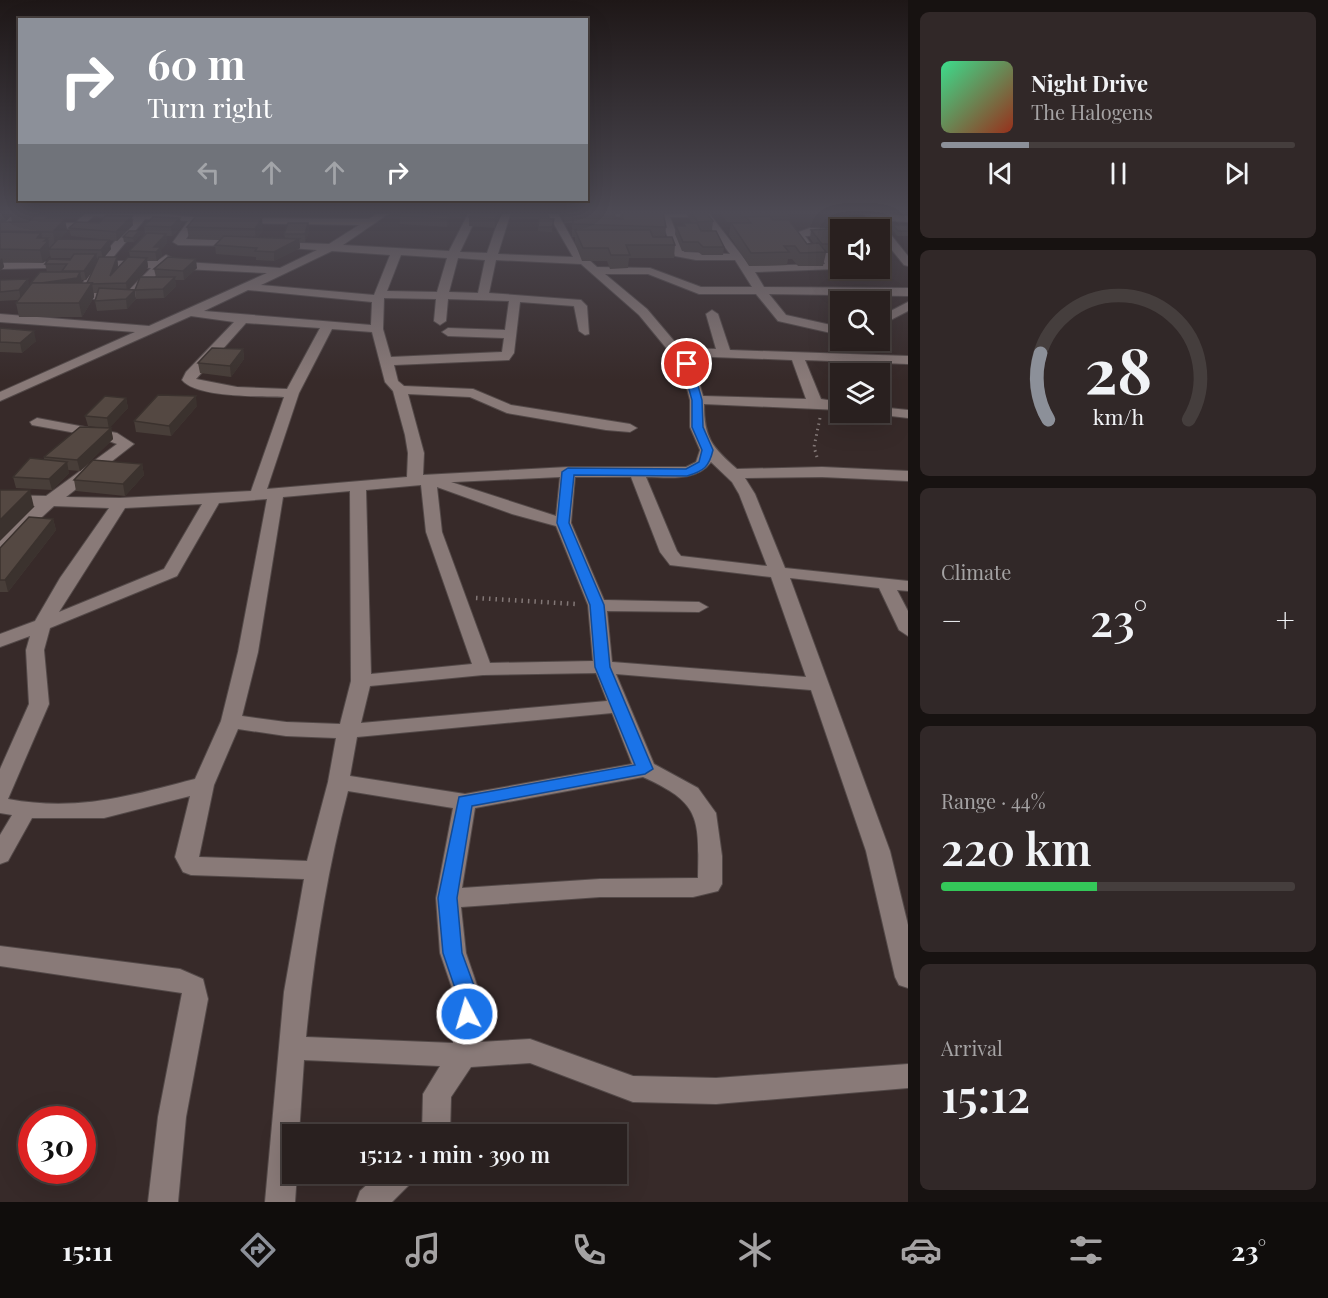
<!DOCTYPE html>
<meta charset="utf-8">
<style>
:root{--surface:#29201f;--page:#312828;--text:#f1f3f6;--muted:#a5a3a4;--line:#453e3d;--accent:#8c9099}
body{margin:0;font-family:"Playfair Display",serif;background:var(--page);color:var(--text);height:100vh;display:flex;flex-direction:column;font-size:22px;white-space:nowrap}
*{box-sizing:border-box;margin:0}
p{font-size:20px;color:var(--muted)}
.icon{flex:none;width:33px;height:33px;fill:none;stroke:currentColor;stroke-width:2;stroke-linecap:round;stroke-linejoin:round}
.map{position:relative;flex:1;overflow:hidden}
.side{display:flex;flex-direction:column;gap:12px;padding:12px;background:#171211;width:420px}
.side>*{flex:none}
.hud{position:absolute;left:18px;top:18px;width:570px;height:183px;border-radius:0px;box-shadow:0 6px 24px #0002,0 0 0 2px var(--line);background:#8c9099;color:#fff;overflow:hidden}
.fabs{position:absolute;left:830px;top:219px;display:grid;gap:12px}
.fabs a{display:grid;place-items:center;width:60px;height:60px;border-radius:0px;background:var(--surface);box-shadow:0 6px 24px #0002,0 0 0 2px var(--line);font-size:30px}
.speed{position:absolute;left:18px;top:1106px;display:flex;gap:12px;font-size:30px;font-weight:700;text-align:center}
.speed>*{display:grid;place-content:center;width:78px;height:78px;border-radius:50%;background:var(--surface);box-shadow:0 6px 24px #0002,0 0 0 2px var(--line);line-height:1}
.speed .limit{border:9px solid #d22;background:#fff;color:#111}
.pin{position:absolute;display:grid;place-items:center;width:51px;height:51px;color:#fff;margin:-26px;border:3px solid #fff;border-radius:50%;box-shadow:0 2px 6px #0007}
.me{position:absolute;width:66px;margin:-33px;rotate:354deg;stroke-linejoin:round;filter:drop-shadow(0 0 4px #0008)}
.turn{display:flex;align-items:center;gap:21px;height:126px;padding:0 30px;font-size:27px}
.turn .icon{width:78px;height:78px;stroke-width:2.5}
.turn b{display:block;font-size:42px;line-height:51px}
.lanes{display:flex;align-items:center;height:57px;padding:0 30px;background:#0003;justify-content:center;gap:30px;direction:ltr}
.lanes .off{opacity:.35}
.big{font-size:45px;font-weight:600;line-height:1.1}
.side .tile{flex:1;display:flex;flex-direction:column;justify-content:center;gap:9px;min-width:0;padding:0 21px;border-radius:9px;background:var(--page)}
.side .dial{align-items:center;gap:0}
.dial svg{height:156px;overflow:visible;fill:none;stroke:var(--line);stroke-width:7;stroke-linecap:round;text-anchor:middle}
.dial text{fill:var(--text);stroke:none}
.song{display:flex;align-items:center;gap:18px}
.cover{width:72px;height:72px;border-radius:9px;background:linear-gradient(135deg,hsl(150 70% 55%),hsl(10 70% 35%))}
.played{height:6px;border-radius:3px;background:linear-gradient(90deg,var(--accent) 25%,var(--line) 25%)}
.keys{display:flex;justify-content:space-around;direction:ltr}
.heat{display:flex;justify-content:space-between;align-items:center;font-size:33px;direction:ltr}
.charge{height:9px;border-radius:4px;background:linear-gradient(90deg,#34c759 44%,var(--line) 0)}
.trip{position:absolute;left:282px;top:1124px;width:345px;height:60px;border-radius:0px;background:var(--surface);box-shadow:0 6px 24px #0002,0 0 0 2px var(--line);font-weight:600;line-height:60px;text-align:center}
.dock{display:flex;height:96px;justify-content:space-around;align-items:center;background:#100d0c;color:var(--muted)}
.dock .icon{width:42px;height:42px}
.dock .on{color:var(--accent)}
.dock b{font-size:27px;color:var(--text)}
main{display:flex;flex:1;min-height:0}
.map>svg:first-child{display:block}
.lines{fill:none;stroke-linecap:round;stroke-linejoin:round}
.minor-casing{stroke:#534948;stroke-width:2}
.path-far1{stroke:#837877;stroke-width:3;stroke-dasharray:1.5 4;stroke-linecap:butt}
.path{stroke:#837877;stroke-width:4.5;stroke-dasharray:1.5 5;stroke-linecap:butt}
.minor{fill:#897a78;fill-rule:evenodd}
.wall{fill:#483e39;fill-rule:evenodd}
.shaded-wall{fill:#3b322e}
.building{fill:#544842;stroke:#3b322e;stroke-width:1.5}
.route{fill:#1a73e8;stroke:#114b97;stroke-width:1.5}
</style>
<main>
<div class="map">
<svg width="908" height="1202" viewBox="0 0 908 1202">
<rect width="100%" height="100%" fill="#372a29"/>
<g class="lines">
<g class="minor-casing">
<g id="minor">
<path d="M14 212H24L15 223H75L87 212H143L194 217 199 220 186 239 240 240 245 243 240 246 178 245 173 242 188 221 145 219 110 261H157L166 255 172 258 169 261 280 268 317 250 277 247 273 246V242L329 244 359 225 239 223 234 220 235 218 369 219 380 212H391L343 245 449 251 469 212H479L460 252 487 253 501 212H511L498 254 573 257 547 212H557L578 250 597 267 650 268 701 287H752L735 260H696L675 256 660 217 590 216 585 213 708 212 750 266 825 264 822 258 810 257 793 234 810 228 843 230H840V235L805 236 817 252 840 251V257L832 258 838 267 836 269 755 272 764 287 908 288V296L769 294 786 315 840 327V335L778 321 756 294H699L648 274H605L647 309 680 348 716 349 706 314 712 310 718 314 730 350 908 356V364L805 360 821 399 840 402V410L704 404C704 438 712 447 737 469L822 467 908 471V481L822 477 745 478 755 494 785 568 908 581V591L897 590 908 611V636L899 630 879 588 790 578 890 851 908 925V988L899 985 895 977 866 851 811 690 616 674 654 764 698 788 716 813 722 856V884L718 891 693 897H600L461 907 466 953 480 994V1042L530 1039 633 1076 716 1078 908 1064V1088L716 1104 633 1102 530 1063 471 1067 451 1097 450 1134H422L423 1094 440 1066 304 1060 299 1134H292V1173H297L295 1202H265L284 992 304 879 191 875 183 872 175 857 190 796 104 818H32L8 861 0 864V835L12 815 0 813V769L29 704 26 650 30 636 0 647V634L35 621 60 578 109 508 54 506 6 550 0 551V537L35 506 0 505V495L46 496 117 444 98 437 32 425 30 422 37 418 117 433 134 444 66 497 120 498 251 491 284 397C261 396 196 398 182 380L186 372 234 322 191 316 0 401V392L135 332 0 322V314L149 326 267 273 163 268 134 299H86L77 292 93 267 0 269V263L98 261 134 219 94 216 78 229 3 228 2 226ZM670 217H703L730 254 684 252ZM332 251 390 255 374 295 261 285ZM401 255 447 258 437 292 387 291ZM458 258 485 260 478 293 449 292ZM496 260 581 264 639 315 681 366 690 400V427L700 450 696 462 686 467H568L423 475 424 453 408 394 470 397 507 413 606 430 630 432 637 428 630 424 511 405 473 389 404 386 398 381 394 365 509 360 514 353 520 302 574 306 579 331 585 335 589 334 587 306 581 300 489 293ZM105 267 151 268 127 292H89ZM248 290 372 302 371 325 204 311ZM384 298 436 299 434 321 440 325 446 321 448 299 509 301 505 330 448 328 442 332 448 336 504 338 502 352 391 357 383 329ZM246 323 320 328 287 389 237 387 196 379ZM332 329 372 332 385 382 393 391 405 435 408 453 407 477 267 489 299 393ZM687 356 792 360 806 399 703 396 694 365ZM711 462 732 482 739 494 767 566 681 556 677 551 646 477C668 477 697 482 711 462ZM560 477 556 516 451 482H454ZM575 477H631L660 552 670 565 771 577 806 677 612 662 607 611 699 612 708 607 699 602 604 600 571 523ZM421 485 426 532 472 664 371 674 366 490ZM437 487 512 514 556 526 588 605 593 661 490 663 442 532ZM350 491 351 681 340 724 286 722 242 716 258 652 283 497ZM267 499 238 652 221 721 195 779C129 796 77 812 8 799L49 704 44 650 50 628 177 576 219 503ZM202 504 164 569 59 612 125 508ZM596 673 607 701 361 723 370 686 483 675ZM612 713 632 764 465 794 350 776 357 737ZM238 729 286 736 336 738 328 782 307 861 199 857 214 785ZM643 777C701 803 699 818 698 878L600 879 462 888 475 808ZM348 791 453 808 436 898 440 953 454 994 453 1043 306 1037C314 954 327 871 348 791Z"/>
<path d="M862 212 908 216V222L879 220 908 256V266L904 265 879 234V230H876Z"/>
<path d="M908 302V311L879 326V317Z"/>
<path d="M879 407 908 410V418L874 414 879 412Z"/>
<path d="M0 946 180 969 203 979 208 999 186 1117 178 1202H148L158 1117 182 993 0 966Z"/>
<path d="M380 1173H416L411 1183 392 1202H356L360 1191Z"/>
</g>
</g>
<path class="path-far1" d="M817 457 814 447 820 418"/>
<path class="path" d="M476 598 576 604"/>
<use href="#minor" class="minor"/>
</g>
<g class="wall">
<path d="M0 212H15L5 222H12L11 216 15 212H55V213L50 218 65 219 67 231 60 239 109 240 111 249 104 257H117L118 266 117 268 130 257 129 251 145 234 144 226 180 218 181 227 172 236H166L167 243 161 250 162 256 157 261H147L148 267 140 277H156L154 269 197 268 184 280H175L176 286 164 298 136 299 135 290 140 277 129 289 136 299 127 309 97 311 95 301 97 293H94V297L82 317H19L16 303 18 300 0 301V280L30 285 47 272 45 264 70 260V258H51L50 255 43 263 3 262 4 267 0 271ZM94 269 87 283H81L82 280H86Z"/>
<path d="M402 212H464L460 218 449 217V224L447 227 400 224V216Z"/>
<path d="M503 212 495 228 469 226V217Z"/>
<path d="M511 212H549L548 219H554L552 232 538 231 539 219 511 220Z"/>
<path d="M564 212H614V219H620V212H663L666 227 665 237 675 245 674 258H629L628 268 610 269 607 261H582L575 243V237H572V223H564Z"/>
<path d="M687 212H706L713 221 712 230H701L724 247 723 255H702L697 251H682L675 234 676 226H683L684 223H692L687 215Z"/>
<path d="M722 212H786L790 216 789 221 807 244H814L810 238 811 230 840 238V253H826L823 266H798L792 259H788L787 265 749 266 729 235 731 223H739L738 222H727L721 214Z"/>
<path d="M196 216 263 230 258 237 285 238 284 234 308 223 309 232 305 242H300V248L274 261 256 260V257L216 254 215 245 220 240 189 239 187 227Z"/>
<path d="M133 225 117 241 71 236 69 228Z"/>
<path d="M893 225H908V236H897L892 229Z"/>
<path d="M140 235 134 242H124L123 237Z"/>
<path d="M0 328 36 341 22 353 0 352Z"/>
<path d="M243 349 244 359 231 377 200 373 198 363Z"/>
<path d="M126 398 128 408 109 428H111L113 439 80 471 68 470 69 473 52 490 16 488 13 477 44 460V457L103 428 88 426 85 416Z"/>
<path d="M197 406 171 436 136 432 134 421Z"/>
<path d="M142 464 144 475 125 496 76 491 74 480Z"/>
<path d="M53 519 56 530 8 592H0V548Z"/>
</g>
<g class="shaded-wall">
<path d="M5 212H15L2 225 0 216Z"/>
<path d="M47 212H55V213L50 219 52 227 43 216Z"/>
<path d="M460 212H464L460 218Z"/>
<path d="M499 212H503L495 228V219Z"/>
<path d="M449 215V224L447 227V219Z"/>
<path d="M132 216 133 225 117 241 116 232Z"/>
<path d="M180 218 181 227 172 236 171 227Z"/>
<path d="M262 218 263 230 256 241 255 229Z"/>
<path d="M65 219 67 231 55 245 53 232Z"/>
<path d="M308 223 309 232 305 242V234Z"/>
<path d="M139 231 140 235 134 242 133 238Z"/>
<path d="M41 233 44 246V241L48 238 50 255 43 263 37 238Z"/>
<path d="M166 234 167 243 161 250 162 256 157 261 154 247Z"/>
<path d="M299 239 300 248 274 261V252Z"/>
<path d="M109 240 111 249 103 259 101 250Z"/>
<path d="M96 254 98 263 86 280 84 271Z"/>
<path d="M117 257 118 266 112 283 110 276Z"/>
<path d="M2 258 4 267 0 271V260Z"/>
<path d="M147 258 148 267 127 292 126 283Z"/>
<path d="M196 259 197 268 184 280 183 271Z"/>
<path d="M80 272 82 282 79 287 30 284Z"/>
<path d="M175 277 176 286 164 298 163 289Z"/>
<path d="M28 279 30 288 21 300 19 290Z"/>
<path d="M92 283 94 297 82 317 79 303Z"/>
<path d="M135 290 136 299 127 309 126 299Z"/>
<path d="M34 331 36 341 22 353 20 343Z"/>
<path d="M243 349 244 359 231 377 230 366Z"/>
<path d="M196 396 197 406 171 436 169 426Z"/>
<path d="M126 398 128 408 109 429 107 418Z"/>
<path d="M111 428 113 439 80 471 77 460Z"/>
<path d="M67 462 69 473 52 490 49 479Z"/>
<path d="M142 464 144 475 125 496 123 484Z"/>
<path d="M30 490 34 507 0 541V520Z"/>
<path d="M53 519 56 530 8 592 5 580Z"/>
</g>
<g class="building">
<path d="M0 212H5L0 216Z"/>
<path d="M15 212H47L45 215 36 214 34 216H11Z"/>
<path d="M402 212H429L428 214 449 215 447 219 400 216Z"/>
<path d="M473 212H499L495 219 469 217Z"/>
<path d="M564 212H614L615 216 564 214Z"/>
<path d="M622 212H663L666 227 573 224V218L623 219Z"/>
<path d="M691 212H706L713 221 698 222Z"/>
<path d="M726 212H786L790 216 742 217 740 213H728Z"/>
<path d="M36 214 49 215 46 218 65 219 53 232 0 231V222H28Z"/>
<path d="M106 215 132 216 116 232 69 228 76 222 99 223Z"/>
<path d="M196 216 262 218 255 229 187 227Z"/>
<path d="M770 216 773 220H789L807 244 819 243 826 252 800 253 795 246H784L789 252 751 253 731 223H751L746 217Z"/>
<path d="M153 217 180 218 171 227 144 226Z"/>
<path d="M539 218 554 219 552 227H538Z"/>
<path d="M288 223H308L305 234H284Z"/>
<path d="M684 223H697L701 231H716L724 247H703L698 242H683L676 226H685Z"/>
<path d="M893 225H908V231H898Z"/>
<path d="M833 229 840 238V244H822L811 230Z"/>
<path d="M575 230H650L653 237H672L675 245H626L630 255H611L608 248H583Z"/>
<path d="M129 231H139L133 238 123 237Z"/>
<path d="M0 232 41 233 37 238H48L44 241H48L40 250 0 249Z"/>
<path d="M147 233 166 234 154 247H161L156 252 129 251Z"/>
<path d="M224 236 299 239 274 252 255 251 257 248 215 245Z"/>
<path d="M58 239 109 240 101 250 49 249Z"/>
<path d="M74 254H96L84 271H62L67 264H45L49 259 70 260Z"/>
<path d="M99 257H117L110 276 128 257 147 258 126 283 91 284 92 283H87Z"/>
<path d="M168 257 196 259 183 271 154 269Z"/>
<path d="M40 272H80L77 278 41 283H32L30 284Z"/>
<path d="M140 277H175L163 289 135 290Z"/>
<path d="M28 279 19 290 0 292V280Z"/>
<path d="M32 283H92L79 303H16Z"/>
<path d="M99 288 135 290 126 299 95 301Z"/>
<path d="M0 328 34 331 20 343 0 342Z"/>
<path d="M212 348 243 349 230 366 198 363Z"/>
<path d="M158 395 196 396 169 426 134 421Z"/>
<path d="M105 396 126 398 107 418 85 416Z"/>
<path d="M80 427 111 428 77 460 44 457Z"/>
<path d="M30 458 67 462 49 479 13 477Z"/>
<path d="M93 460 142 464 123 484 74 480Z"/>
<path d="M0 490H30L0 520Z"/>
<path d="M29 517 53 519 5 580H0V548Z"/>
</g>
<linearGradient id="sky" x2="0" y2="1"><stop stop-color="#1e1717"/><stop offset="0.56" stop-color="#4d4a54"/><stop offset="1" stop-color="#4d4a54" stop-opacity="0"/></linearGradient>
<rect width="908" height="380" fill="url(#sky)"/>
<path class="route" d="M687 361 692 364 702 400 703 427 713 450C709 467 704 471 687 476L574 475 569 523 604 605 610 667 653 769 645 774 472 806 457 898 462 953 477 994V1014L474 1020 467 1023 460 1020 457 1014V994L443 953 438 898 459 797 635 765 595 667 590 605 557 523 562 472 568 468 686 469 699 462 702 450 692 427V400L682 364Z"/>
</svg>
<div class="fabs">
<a><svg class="icon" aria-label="sound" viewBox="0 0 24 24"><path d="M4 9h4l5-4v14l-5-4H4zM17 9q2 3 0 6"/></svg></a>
<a><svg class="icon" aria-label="search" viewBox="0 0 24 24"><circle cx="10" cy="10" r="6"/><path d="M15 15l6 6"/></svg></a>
<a><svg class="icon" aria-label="layers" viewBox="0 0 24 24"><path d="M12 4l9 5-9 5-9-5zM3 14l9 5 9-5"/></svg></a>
</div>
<div class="speed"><div class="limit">30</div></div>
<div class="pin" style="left:687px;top:364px;background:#d93025"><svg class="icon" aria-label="arrive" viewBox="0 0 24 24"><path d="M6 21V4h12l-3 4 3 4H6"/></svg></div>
<svg class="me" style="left:467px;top:1014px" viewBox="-20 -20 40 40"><circle r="17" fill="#1a73e8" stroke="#fff" stroke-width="3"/><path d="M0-11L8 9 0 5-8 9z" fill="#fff"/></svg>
<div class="trip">15:12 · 1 min · 390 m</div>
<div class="hud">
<div class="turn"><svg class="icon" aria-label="right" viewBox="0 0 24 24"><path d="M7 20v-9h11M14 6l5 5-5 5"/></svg><div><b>60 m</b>Turn right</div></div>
<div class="lanes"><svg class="icon off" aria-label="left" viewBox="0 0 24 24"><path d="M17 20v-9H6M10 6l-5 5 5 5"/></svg><svg class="icon off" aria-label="ahead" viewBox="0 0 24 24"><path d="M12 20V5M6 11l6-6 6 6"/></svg><svg class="icon off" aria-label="ahead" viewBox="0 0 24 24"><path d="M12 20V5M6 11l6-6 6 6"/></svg><svg class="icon" aria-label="right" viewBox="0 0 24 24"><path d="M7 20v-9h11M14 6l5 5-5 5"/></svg></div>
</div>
</div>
<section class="side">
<div class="tile">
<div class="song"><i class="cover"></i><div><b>Night Drive</b><p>The Halogens</p></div></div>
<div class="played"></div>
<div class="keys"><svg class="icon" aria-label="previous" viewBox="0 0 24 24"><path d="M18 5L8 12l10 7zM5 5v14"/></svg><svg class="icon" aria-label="pause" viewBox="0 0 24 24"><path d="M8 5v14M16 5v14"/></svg><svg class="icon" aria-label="next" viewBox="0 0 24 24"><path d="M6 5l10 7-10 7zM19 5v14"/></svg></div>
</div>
<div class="tile dial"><svg viewBox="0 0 100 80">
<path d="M14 69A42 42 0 1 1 86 69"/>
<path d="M14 69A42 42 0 0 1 10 35" stroke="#8c9099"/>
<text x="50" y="56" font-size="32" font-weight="700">28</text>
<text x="50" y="72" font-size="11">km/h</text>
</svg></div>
<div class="tile"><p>Climate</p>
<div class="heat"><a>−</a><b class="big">23°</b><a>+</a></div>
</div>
<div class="tile"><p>Range · 44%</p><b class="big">220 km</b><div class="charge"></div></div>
<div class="tile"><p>Arrival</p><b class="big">15:12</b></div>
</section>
</main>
<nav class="dock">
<b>15:11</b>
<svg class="icon on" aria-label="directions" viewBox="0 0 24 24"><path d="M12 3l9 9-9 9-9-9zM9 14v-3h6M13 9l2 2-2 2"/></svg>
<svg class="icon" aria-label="music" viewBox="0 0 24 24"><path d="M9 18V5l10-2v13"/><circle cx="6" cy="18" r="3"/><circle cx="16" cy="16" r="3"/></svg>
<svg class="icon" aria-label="phone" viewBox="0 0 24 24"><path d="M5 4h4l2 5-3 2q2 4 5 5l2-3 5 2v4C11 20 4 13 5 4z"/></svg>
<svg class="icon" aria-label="climate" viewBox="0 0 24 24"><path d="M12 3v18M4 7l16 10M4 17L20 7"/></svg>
<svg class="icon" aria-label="car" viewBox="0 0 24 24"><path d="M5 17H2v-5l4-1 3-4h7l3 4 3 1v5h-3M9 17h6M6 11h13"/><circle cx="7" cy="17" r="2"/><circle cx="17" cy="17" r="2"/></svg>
<svg class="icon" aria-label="filters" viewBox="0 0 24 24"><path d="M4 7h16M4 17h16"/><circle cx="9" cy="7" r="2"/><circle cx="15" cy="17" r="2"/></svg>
<b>23°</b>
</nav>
